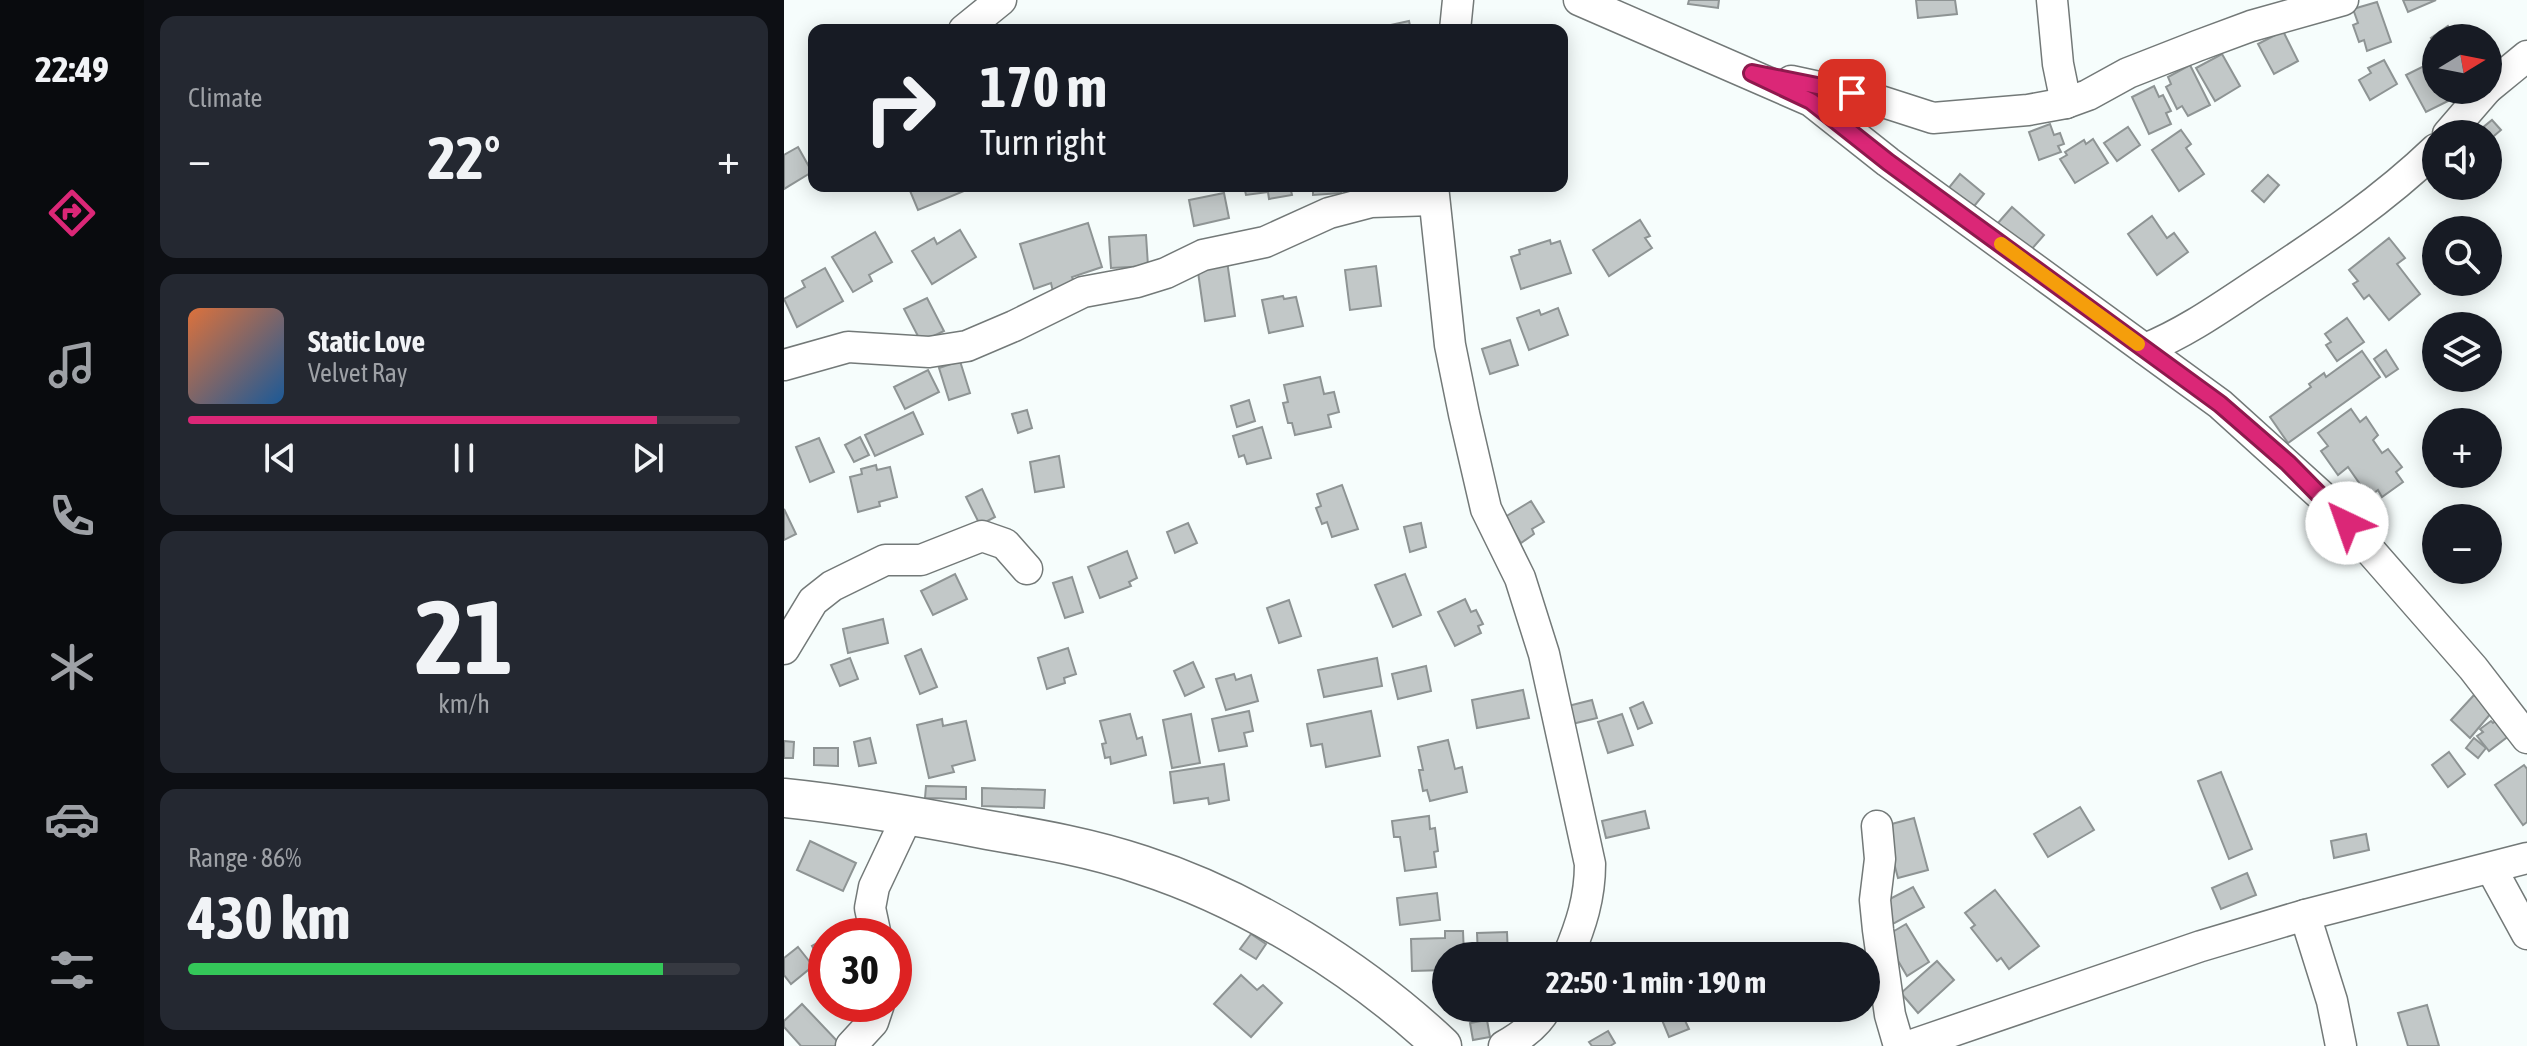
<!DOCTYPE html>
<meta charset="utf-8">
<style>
:root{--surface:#171b24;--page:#242831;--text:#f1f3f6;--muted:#9ea1a6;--line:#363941;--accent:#db2777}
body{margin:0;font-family:"Asap Condensed",sans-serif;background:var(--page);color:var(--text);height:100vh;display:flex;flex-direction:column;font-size:30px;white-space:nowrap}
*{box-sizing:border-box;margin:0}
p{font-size:26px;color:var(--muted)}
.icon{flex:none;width:44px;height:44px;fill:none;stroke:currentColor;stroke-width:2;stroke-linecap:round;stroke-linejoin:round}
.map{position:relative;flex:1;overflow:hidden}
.drawer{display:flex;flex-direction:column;gap:16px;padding:16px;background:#0d0f14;width:640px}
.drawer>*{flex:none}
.banner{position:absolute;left:24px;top:24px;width:760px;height:168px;border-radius:16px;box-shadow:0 4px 20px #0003;background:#171b24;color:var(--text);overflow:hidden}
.needle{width:52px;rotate:80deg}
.fabs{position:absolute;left:1638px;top:24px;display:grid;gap:16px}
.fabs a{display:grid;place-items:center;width:80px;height:80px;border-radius:50%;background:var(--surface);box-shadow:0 4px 20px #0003;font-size:40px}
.speed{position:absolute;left:24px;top:918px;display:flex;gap:16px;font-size:40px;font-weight:700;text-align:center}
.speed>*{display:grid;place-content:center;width:104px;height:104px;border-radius:50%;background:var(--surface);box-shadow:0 4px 20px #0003;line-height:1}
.speed .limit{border:12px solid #d22;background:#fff;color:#111}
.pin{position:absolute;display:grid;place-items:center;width:68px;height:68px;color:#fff;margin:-34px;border-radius:16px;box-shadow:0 4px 12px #0006}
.me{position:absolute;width:88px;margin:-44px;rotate:318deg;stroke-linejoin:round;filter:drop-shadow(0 0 6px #0008)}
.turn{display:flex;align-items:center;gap:28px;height:168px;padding:0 40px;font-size:36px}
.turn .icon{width:104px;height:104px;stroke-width:2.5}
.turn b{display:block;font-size:56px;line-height:68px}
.big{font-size:60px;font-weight:700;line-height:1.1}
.drawer .widget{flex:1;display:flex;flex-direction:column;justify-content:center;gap:12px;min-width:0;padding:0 28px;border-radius:16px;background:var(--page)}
.drawer .dial{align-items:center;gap:0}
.dial b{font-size:104px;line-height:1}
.song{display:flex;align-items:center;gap:24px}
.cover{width:96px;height:96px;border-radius:12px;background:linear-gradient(135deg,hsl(20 70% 55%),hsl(210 70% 35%))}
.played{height:8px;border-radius:4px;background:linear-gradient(90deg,var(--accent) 85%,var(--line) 85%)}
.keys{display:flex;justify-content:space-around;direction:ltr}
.heat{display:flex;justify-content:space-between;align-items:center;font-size:44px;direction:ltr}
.charge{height:12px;border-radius:6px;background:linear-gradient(90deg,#34c759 86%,var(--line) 0)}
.trip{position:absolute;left:648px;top:942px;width:448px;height:80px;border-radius:40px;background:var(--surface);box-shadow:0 4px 20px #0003;font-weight:700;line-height:80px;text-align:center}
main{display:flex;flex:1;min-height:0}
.dock{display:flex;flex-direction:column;width:144px;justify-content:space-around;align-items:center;background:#090b0e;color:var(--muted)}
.dock .icon{width:56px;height:56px}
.dock .active{color:var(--accent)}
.dock b{font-size:36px;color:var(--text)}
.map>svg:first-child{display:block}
.building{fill:#c2c8c8;stroke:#8e9494;stroke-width:2}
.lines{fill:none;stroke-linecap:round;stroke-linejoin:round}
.minor-casing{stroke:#737978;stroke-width:33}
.tertiary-casing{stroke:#737978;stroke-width:41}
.minor{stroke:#fff;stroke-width:30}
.tertiary{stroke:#fff;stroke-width:38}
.route-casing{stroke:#8e194d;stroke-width:20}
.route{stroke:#db2777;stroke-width:14}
.slow{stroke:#f59e0b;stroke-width:14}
</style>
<main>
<nav class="dock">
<b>22:49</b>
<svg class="icon active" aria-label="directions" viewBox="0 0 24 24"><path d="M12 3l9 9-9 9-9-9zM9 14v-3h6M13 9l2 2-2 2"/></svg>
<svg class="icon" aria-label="music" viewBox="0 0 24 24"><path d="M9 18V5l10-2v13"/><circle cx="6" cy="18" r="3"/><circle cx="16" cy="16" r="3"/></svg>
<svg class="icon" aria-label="phone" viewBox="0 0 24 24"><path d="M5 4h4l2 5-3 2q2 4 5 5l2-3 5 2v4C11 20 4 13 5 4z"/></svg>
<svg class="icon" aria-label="climate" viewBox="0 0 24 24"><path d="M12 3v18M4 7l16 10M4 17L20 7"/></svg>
<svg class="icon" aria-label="car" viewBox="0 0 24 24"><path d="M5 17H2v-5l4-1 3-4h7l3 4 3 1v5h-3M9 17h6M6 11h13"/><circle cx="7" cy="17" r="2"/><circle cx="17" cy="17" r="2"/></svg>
<svg class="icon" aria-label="filters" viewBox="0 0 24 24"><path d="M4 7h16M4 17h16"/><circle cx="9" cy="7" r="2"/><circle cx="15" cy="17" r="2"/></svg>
</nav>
<section class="drawer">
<div class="widget"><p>Climate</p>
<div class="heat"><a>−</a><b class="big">22°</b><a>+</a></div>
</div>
<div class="widget">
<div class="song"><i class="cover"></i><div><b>Static Love</b><p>Velvet Ray</p></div></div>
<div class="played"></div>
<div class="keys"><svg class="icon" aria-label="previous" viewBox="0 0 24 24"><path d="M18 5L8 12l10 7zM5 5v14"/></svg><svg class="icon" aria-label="pause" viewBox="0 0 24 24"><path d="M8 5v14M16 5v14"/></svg><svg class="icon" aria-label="next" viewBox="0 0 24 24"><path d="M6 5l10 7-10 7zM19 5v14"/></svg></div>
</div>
<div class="widget dial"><b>21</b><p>km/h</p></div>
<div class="widget"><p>Range · 86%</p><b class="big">430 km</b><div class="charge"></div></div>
</section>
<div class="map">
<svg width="1743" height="1046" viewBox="0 0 1743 1046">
<rect width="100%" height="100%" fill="#f6fdfc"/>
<g class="building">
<path d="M905 0H935L934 8 904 4Z"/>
<path d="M1132 0H1171L1173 14 1134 18Z"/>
<path d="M1619 0H1652L1624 12Z"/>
<path d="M1593 2 1607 42 1583 51 1580 40 1575 42 1569 25 1574 23 1569 9Z"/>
<path d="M625 21 627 30H584Z"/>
<path d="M1664 26 1673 38H1652V45L1647 38Z"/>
<path d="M1499 31 1514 61 1490 74 1474 44Z"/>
<path d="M1438 54 1456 86 1431 101 1412 68Z"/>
<path d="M1600 60 1613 84 1586 100 1575 80 1587 73 1584 68Z"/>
<path d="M1644 64 1652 79V90H1658L1664 101 1642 112 1622 75Z"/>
<path d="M1406 65 1426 105 1404 116 1398 106 1393 109 1382 87 1387 84 1384 77Z"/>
<path d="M1370 86 1375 97 1379 95 1387 111 1382 113 1387 124 1365 134 1348 97Z"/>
<path d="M1708 120 1717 130 1704 141V134L1692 133Z"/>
<path d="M1266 124 1270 135 1276 133 1280 144 1274 146 1277 152 1255 160 1245 132Z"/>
<path d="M1344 127 1356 145 1333 161 1320 143Z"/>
<path d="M1397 130 1407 144 1402 148 1420 174 1395 191 1368 150Z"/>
<path d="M1309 139 1324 163 1291 183 1276 159 1283 155 1281 152 1300 140 1302 144Z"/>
<path d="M14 147 28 172 0 189V155Z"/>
<path d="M1176 174 1200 194 1187 210 1163 190Z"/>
<path d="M1484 175 1495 185 1480 202 1468 191Z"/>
<path d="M124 186H184L185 189 134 210Z"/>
<path d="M460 186H506L508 195 485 199 484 192 462 195Z"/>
<path d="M529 186H556L557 193 529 195Z"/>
<path d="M440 193 445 218 410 226 405 200Z"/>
<path d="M1228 207 1260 235 1246 251 1214 223Z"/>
<path d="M1368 216 1383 238 1390 233 1404 252 1373 275 1344 234Z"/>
<path d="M856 220 866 236 861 238 868 248 825 276 809 250Z"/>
<path d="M304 223 318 267 288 277 291 285 269 292 267 283 250 289 236 244Z"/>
<path d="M176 230 192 257 148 284 128 251 150 238 153 244Z"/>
<path d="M91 232 108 262 85 275 88 281 69 292 48 257Z"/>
<path d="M362 235 364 266 327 268 325 237Z"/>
<path d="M1605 238 1621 258 1613 264 1636 294 1605 320 1585 295 1580 299 1569 284 1574 281 1565 270Z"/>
<path d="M766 240 767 244 776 241 787 273 737 289 727 257 736 254 735 250Z"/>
<path d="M443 261 451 316 421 321 413 265Z"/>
<path d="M592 266 597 306 566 310 561 270Z"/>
<path d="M41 268 59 301 13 327 0 299 21 287 18 281Z"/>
<path d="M499 296 500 299 512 297 519 326 485 333 478 300Z"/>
<path d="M143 298 160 331 137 342 120 309Z"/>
<path d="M774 308 784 335 745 350 733 318 755 310 757 315Z"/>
<path d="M1563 318 1580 342 1553 361 1542 345 1547 342 1541 334Z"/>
<path d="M726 340 734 365 706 374 698 349Z"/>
<path d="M1602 350 1614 369 1602 377 1590 359Z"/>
<path d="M1578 351 1596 377 1504 443 1486 417 1527 387 1525 384 1540 373 1542 377Z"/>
<path d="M176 361 186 393 165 400 155 368Z"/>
<path d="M144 370 155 392 121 409 110 387Z"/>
<path d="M536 377 540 394 550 392 555 412 544 415 547 427 511 435 508 423H504L499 403 504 402 500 385Z"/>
<path d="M465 400 471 421 453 427 447 406Z"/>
<path d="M1567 409 1576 422 1582 417 1594 435 1589 440 1598 453 1604 449 1618 467 1612 472 1619 482 1598 497 1594 490 1585 497 1564 467 1554 475 1537 451 1544 446 1534 433Z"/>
<path d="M243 410 248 428 234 433 228 414Z"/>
<path d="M129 412 139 434 91 456 81 435Z"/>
<path d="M478 427 487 458 463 464 460 455 455 457 449 436Z"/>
<path d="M76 437 85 455 70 462 61 445Z"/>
<path d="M35 438 50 472 26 482 12 447Z"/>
<path d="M275 456 280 487 251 492 246 462Z"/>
<path d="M92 465 93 470 106 467 113 497 95 502 96 506 74 512 66 477 78 474 77 469Z"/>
<path d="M558 485 574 529 548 537 543 522 538 524 532 508 537 506 533 494Z"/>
<path d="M198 489 211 517 196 525 182 497Z"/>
<path d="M747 501 760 522 748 529 750 534 737 543 721 517Z"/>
<path d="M0 509 12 534 0 540Z"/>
<path d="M404 523 413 543 391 553 383 532Z"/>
<path d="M637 523 642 547 626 552 620 527Z"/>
<path d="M343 551 353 578 345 582 347 586 316 598 304 567Z"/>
<path d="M171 574 183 599 149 615 137 591Z"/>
<path d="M621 574 637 615 609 627 591 585Z"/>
<path d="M288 577 299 612 281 618 269 583Z"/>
<path d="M681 599 687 612 692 610 699 624 694 626 697 633 671 646 654 612Z"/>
<path d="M505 600 517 636 495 643 483 608Z"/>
<path d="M99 619 104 643 64 653 59 629Z"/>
<path d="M284 648 292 674 280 678 281 683 263 689 254 658Z"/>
<path d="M137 649 153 687 136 694 121 656Z"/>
<path d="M66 658 74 679 56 686 47 665Z"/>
<path d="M593 658 598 686 540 697 534 670Z"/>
<path d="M409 662 420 687 401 696 390 671Z"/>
<path d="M642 666 647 691 614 699 608 674Z"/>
<path d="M450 674 452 680 467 675 474 701 442 710 432 679Z"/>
<path d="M739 690 745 718 693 728 688 700Z"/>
<path d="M1690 695 1708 712 1686 738 1667 720Z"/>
<path d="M808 700 813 718 788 724 784 706Z"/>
<path d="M859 702 868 723 854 729 846 708Z"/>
<path d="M465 711 469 731 460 733 463 746 435 751 428 719Z"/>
<path d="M587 711 596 756 542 767 538 744 527 746 523 724Z"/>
<path d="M346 714 353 739 358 737 362 755 327 764 326 757 321 758 318 744 322 743 316 721Z"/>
<path d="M407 714 416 763 388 768 379 720Z"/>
<path d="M838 714 849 745 824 753 814 722Z"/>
<path d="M158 719 159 726 182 721 191 760 168 766 170 772 145 778 133 725Z"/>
<path d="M1714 719 1726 735 1705 751 1693 736 1699 732 1696 729 1707 721 1709 723Z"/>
<path d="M86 738 92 763 75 766 70 742Z"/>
<path d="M1690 738 1702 748 1694 758 1682 748Z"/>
<path d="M664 740 671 769 678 767 683 792 646 801 643 790 639 791 635 770H639L634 747Z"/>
<path d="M0 741 10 742 9 758H0Z"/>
<path d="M30 748H54V766L30 765Z"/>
<path d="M1665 752 1681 774 1664 787 1648 765Z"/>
<path d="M440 764 445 800 425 804 424 798 390 803 386 772Z"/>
<path d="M1740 765 1743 769V822L1739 825 1711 785Z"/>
<path d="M1437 772 1468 849 1445 859 1414 781Z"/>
<path d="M142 786 182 787V799L141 798Z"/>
<path d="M198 788 261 790 260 808 198 806Z"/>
<path d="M1296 807 1310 830 1264 857 1250 834Z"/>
<path d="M861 811 865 828 822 838 818 821Z"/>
<path d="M645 816 646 829 651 828 654 851 650 852 652 867 621 871 616 837H610L608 821Z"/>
<path d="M1130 818 1144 870 1114 878 1100 826Z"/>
<path d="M1582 834 1585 850 1550 858 1547 841Z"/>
<path d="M26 841 72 863 59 891 13 870Z"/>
<path d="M1463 873 1472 895 1437 909 1428 888Z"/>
<path d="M1129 887 1140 907 1107 925 1096 904Z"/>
<path d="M1211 890 1255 946 1225 969 1217 958 1213 961 1187 928 1191 925 1181 913Z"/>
<path d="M653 893 656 920 616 925 613 898Z"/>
<path d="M1122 924 1145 962 1123 976 1100 937Z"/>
<path d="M661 931H679L680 956H662V970L628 971 627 939 661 938Z"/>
<path d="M723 932 724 956H694L693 933Z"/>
<path d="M467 934 482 944 472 959 456 949Z"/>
<path d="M42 938V972L28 946Z"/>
<path d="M14 947 29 966 7 984 0 975V958Z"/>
<path d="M1153 961 1170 980 1134 1013 1117 993Z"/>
<path d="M457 975 473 990 479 985 498 1003 467 1037 430 1004Z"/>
<path d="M18 1004 56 1044 54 1046H17L0 1027V1021Z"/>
<path d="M1643 1005 1655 1046H1624L1614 1013Z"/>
<path d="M689 1008H734L735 1015 689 1018Z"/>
<path d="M897 1012 905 1029 885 1037 878 1020Z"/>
<path d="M703 1020 706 1037 689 1040 686 1023Z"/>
<path d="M824 1031 831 1043 826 1046H808L805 1042Z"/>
</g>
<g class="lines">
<g class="minor-casing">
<g id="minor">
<path d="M795 0 1027 101 1104 162 1436 404 1542 500 1689 668 1743 738"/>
<path d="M1268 0 1274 64 1282 103"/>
<path d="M180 30 217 0"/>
<path d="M671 30 674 0"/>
<path d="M1007 81 1090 99 1149 118 1244 110 1282 103 1304 95 1344 73 1413 46 1467 26 1559 0"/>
<path d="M1704 88 1743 56"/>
<path d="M1664 134 1702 90"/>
<path d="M649 186 666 345 680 414 702 509 736 578 760 654 806 864C806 898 797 925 784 956"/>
<path d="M1361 349C1403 332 1439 306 1477 281 1538 241 1599 200 1652 149"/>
<path d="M0 365 64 347 145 352 183 346 230 326 299 292 353 282 382 273 419 255 481 242 545 213 587 202 649 200"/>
<path d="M0 649 29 601 48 586 101 560H137L198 536 221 544 243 569"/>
<path d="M1093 826 1096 859 1091 900 1094 930 1106 1015 1115 1046"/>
<path d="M1707 868 1743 934"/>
<path d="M1521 915 1548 1001 1557 1046"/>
<path d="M92 936 86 908 90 887 124 815"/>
<path d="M67 1046 89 1022 95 1004"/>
<path d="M720 1046C736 1037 754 1025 762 1008"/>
<path d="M1125 1046 1417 946 1521 915 1743 858"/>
</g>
</g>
<g class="tertiary-casing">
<path id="tertiary" d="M0 798C69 805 136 817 204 830 256 839 308 848 358 865 466 900 576 969 658 1046"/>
</g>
<use href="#minor" class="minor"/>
<use href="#tertiary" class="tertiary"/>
</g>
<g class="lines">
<g class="route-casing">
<path id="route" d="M1068 93 968 73 1027 101 1104 162 1436 404 1504 463 1563 523"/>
</g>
<use href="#route" class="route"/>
<path class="slow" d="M1217 244 1354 344"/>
</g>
</svg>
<div class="fabs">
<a><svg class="needle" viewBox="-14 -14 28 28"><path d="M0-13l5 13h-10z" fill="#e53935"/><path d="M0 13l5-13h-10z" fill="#9ea1a6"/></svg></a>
<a><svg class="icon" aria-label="sound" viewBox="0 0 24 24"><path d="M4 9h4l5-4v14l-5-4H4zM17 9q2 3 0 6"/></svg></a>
<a><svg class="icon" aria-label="search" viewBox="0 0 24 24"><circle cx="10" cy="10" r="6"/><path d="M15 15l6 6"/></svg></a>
<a><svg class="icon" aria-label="layers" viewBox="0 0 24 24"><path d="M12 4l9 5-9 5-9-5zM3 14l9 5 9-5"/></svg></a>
<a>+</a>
<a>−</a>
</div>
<div class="speed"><div class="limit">30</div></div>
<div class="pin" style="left:1068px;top:93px;background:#d93025"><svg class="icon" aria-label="arrive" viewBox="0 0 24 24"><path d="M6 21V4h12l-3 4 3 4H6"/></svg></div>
<svg class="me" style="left:1563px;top:523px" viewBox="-20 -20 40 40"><circle r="19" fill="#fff"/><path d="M0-13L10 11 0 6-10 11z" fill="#db2777"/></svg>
<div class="trip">22:50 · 1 min · 190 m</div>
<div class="banner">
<div class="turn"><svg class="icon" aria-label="right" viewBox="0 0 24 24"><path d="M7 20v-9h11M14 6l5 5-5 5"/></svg><div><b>170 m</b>Turn right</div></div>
</div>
</div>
</main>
